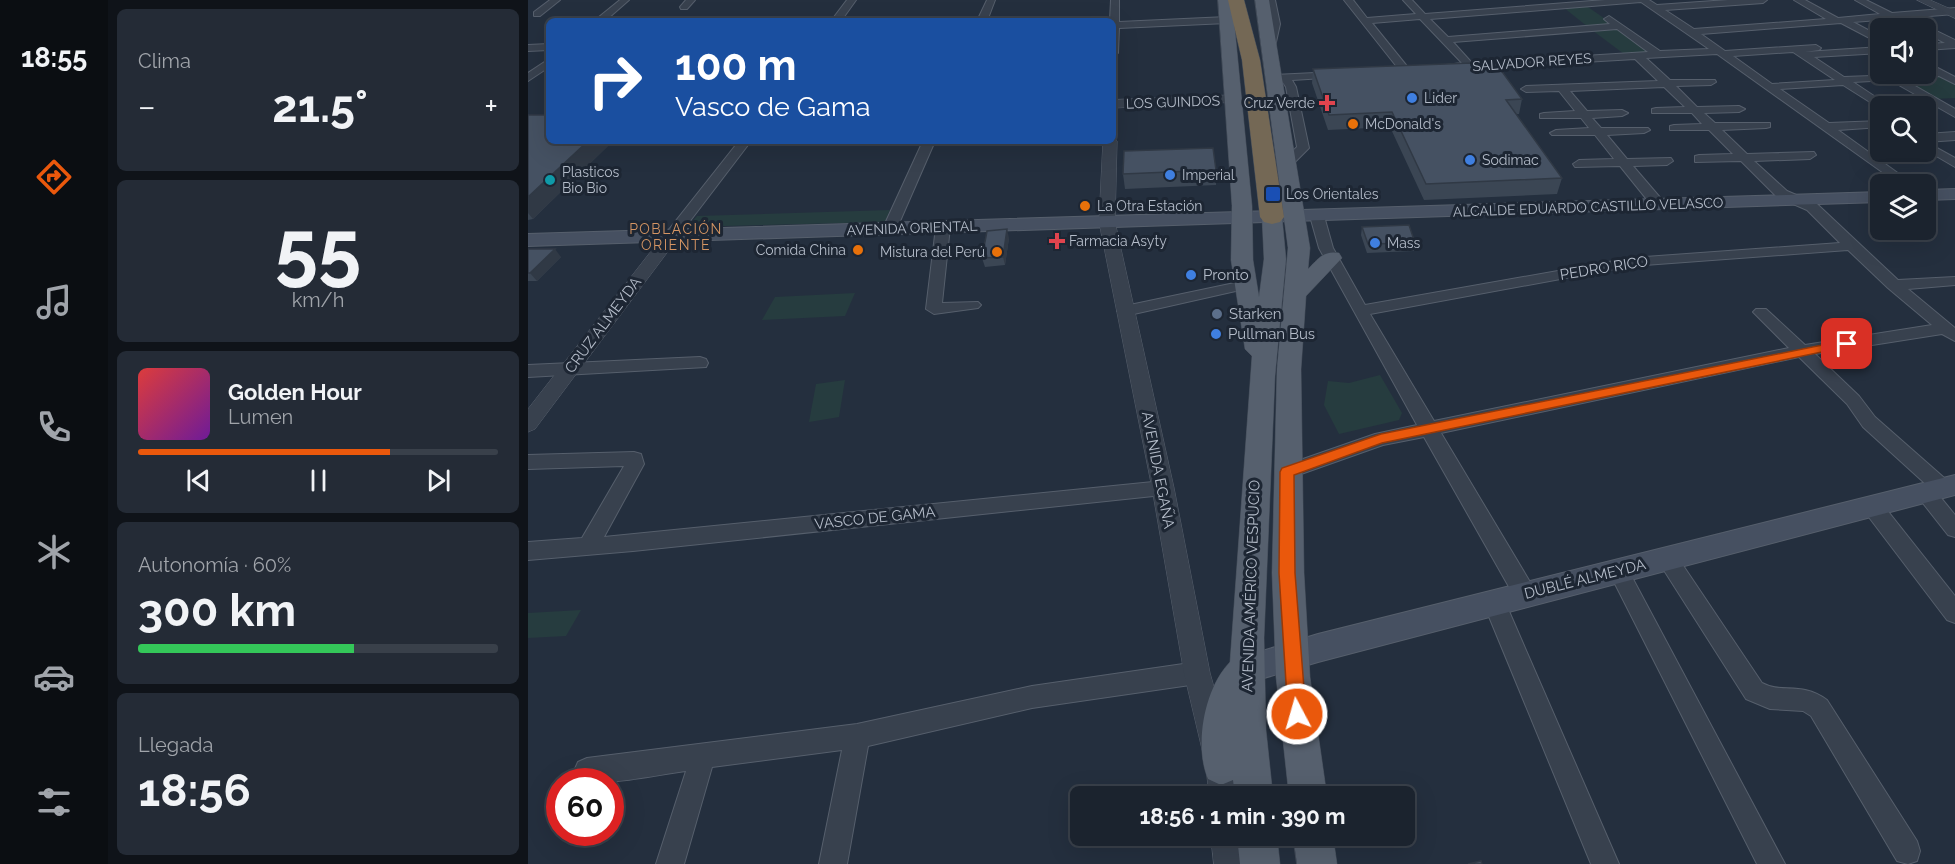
<!DOCTYPE html>
<html lang="es">
<meta charset="utf-8">
<style>
:root{--surface:#1b232e;--page:#242b36;--text:#f1f3f6;--muted:#a0a4aa;--line:#39404a;--accent:#ea580c}
body{margin:0;font-family:Raleway,sans-serif;background:var(--page);color:var(--text);height:100vh;display:flex;flex-direction:column;font-size:22px;white-space:nowrap}
*{box-sizing:border-box;margin:0}
p{font-size:20px;color:var(--muted)}
.icon{flex:none;width:33px;height:33px;fill:none;stroke:currentColor;stroke-width:2;stroke-linecap:round;stroke-linejoin:round}
.map{position:relative;flex:1;overflow:hidden}
.details{display:flex;flex-direction:column;gap:9px;padding:9px;background:#0f1319;width:420px}
.details>*{flex:none}
.guide{position:absolute;left:18px;top:18px;width:570px;height:126px;border-radius:9px;box-shadow:0 6px 24px #0002,0 0 0 2px var(--line);background:#1a4fa0;color:#fff;overflow:hidden}
.controls{position:absolute;left:1342px;top:18px;display:grid;gap:12px}
.controls a{display:grid;place-items:center;width:66px;height:66px;border-radius:9px;background:var(--surface);box-shadow:0 6px 24px #0002,0 0 0 2px var(--line);font-size:30px}
.speed{position:absolute;left:18px;top:768px;display:flex;gap:12px;font-size:30px;font-weight:700;text-align:center}
.speed>*{display:grid;place-content:center;width:78px;height:78px;border-radius:50%;background:var(--surface);box-shadow:0 6px 24px #0002,0 0 0 2px var(--line);line-height:1}
.speed .limit{border:9px solid #d22;background:#fff;color:#111}
.pin{position:absolute;display:grid;place-items:center;width:51px;height:51px;color:#fff;margin:-26px;border-radius:12px;box-shadow:0 3px 9px #0006}
.me{position:absolute;width:66px;margin:-33px;rotate:354deg;stroke-linejoin:round;filter:drop-shadow(0 0 4px #0008)}
.turn{display:flex;align-items:center;gap:21px;height:126px;padding:0 30px;font-size:27px}
.turn .icon{width:78px;height:78px;stroke-width:2.5}
.turn b{display:block;font-size:42px;line-height:51px}
.big{font-size:45px;font-weight:700;line-height:1.1}
.details .tile{flex:1;display:flex;flex-direction:column;justify-content:center;gap:9px;min-width:0;padding:0 21px;border-radius:9px;background:var(--page)}
.details .dial{align-items:center;gap:0}
.dial b{font-size:78px;line-height:1}
.song{display:flex;align-items:center;gap:18px}
.cover{width:72px;height:72px;border-radius:9px;background:linear-gradient(135deg,hsl(0 70% 55%),hsl(280 70% 35%))}
.played{height:6px;border-radius:3px;background:linear-gradient(90deg,var(--accent) 70%,var(--line) 70%)}
.keys{display:flex;justify-content:space-around;direction:ltr}
.heat{display:flex;justify-content:space-between;align-items:center;font-size:33px;direction:ltr}
.charge{height:9px;border-radius:4px;background:linear-gradient(90deg,#34c759 60%,var(--line) 0)}
.trip{position:absolute;left:542px;top:786px;width:345px;height:60px;border-radius:9px;background:var(--surface);box-shadow:0 6px 24px #0002,0 0 0 2px var(--line);font-weight:700;line-height:60px;text-align:center}
main{display:flex;flex:1;min-height:0}
.dock{display:flex;flex-direction:column;width:108px;justify-content:space-around;align-items:center;background:#0b0e12;color:var(--muted)}
.dock .icon{width:42px;height:42px}
.dock .selected{color:var(--accent)}
.dock b{font-size:27px;color:var(--text)}
.map>svg:first-child{display:block}
.green{fill:#263c3f}
.lines{fill:none;stroke-linecap:round;stroke-linejoin:round}
.minor-casing{stroke:#565f6c;stroke-width:2}
.tertiary-casing{stroke:#565f6c;stroke-width:1}
.secondary-casing{stroke:#565f6c;stroke-width:2}
.primary-casing{stroke:#414a57;stroke-width:1}
.motorway-casing{stroke:#434c59;stroke-width:1}
.minor{fill:#38414e;fill-rule:evenodd}
.tertiary{fill:#38414e;fill-rule:evenodd}
.secondary{fill:#465061;fill-rule:evenodd}
.primary{fill:#56606e;fill-rule:evenodd}
.motorway{fill:#746855;fill-rule:evenodd}
.wall{fill:#3b4654}
.shaded-wall{fill:#303945}
.building{fill:#455162;stroke:#303945;stroke-width:1.5}
.route{fill:#ea580c;stroke:#983908;stroke-width:1.5}
.shop-dot{fill:#3f7fe0;stroke:#1d2633;stroke-width:2}
.health-dot{fill:#e0444e;stroke:#1d2633;stroke-width:2}
.food-dot{fill:#e8710a;stroke:#1d2633;stroke-width:2}
.culture-dot{fill:#0f9aa8;stroke:#1d2633;stroke-width:2}
.transit-dot{fill:#1a4fb4;stroke:#1d2633;stroke-width:2}
.service-dot{fill:#5c6f8a;stroke:#1d2633;stroke-width:2}
.labels{text-anchor:middle;dominant-baseline:central;stroke-width:6;stroke-linejoin:round;paint-order:stroke}
.far-street-label{font-size:14px;fill:#b4bcc9;stroke:#1d2633}
.far-poi-label{font-size:14px;fill:#b4bcc9;stroke:#1d2633;text-anchor:start}
.far-neighbourhood-label{font-size:14px;letter-spacing:1.5px;fill:#d59563;stroke:#1d2633}
.street-label{font-size:15px;fill:#b4bcc9;stroke:#1d2633}
.poi-label{font-size:15px;fill:#b4bcc9;stroke:#1d2633;text-anchor:start}
</style>
<main>
<nav class="dock">
<b>18:55</b>
<svg class="icon selected" aria-label="directions" viewBox="0 0 24 24"><path d="M12 3l9 9-9 9-9-9zM9 14v-3h6M13 9l2 2-2 2"/></svg>
<svg class="icon" aria-label="music" viewBox="0 0 24 24"><path d="M9 18V5l10-2v13"/><circle cx="6" cy="18" r="3"/><circle cx="16" cy="16" r="3"/></svg>
<svg class="icon" aria-label="phone" viewBox="0 0 24 24"><path d="M5 4h4l2 5-3 2q2 4 5 5l2-3 5 2v4C11 20 4 13 5 4z"/></svg>
<svg class="icon" aria-label="climate" viewBox="0 0 24 24"><path d="M12 3v18M4 7l16 10M4 17L20 7"/></svg>
<svg class="icon" aria-label="car" viewBox="0 0 24 24"><path d="M5 17H2v-5l4-1 3-4h7l3 4 3 1v5h-3M9 17h6M6 11h13"/><circle cx="7" cy="17" r="2"/><circle cx="17" cy="17" r="2"/></svg>
<svg class="icon" aria-label="filters" viewBox="0 0 24 24"><path d="M4 7h16M4 17h16"/><circle cx="9" cy="7" r="2"/><circle cx="15" cy="17" r="2"/></svg>
</nav>
<section class="details">
<div class="tile"><p>Clima</p>
<div class="heat"><a>−</a><b class="big">21.5°</b><a>+</a></div>
</div>
<div class="tile dial"><b>55</b><p>km/h</p></div>
<div class="tile">
<div class="song"><i class="cover"></i><div><b>Golden Hour</b><p>Lumen</p></div></div>
<div class="played"></div>
<div class="keys"><svg class="icon" aria-label="previous" viewBox="0 0 24 24"><path d="M18 5L8 12l10 7zM5 5v14"/></svg><svg class="icon" aria-label="pause" viewBox="0 0 24 24"><path d="M8 5v14M16 5v14"/></svg><svg class="icon" aria-label="next" viewBox="0 0 24 24"><path d="M6 5l10 7-10 7zM19 5v14"/></svg></div>
</div>
<div class="tile"><p>Autonomía · 60%</p><b class="big">300 km</b><div class="charge"></div></div>
<div class="tile"><p>Llegada</p><b class="big">18:56</b></div>
</section>
<div class="map">
<svg width="1427" height="864" viewBox="0 0 1427 864">
<rect width="100%" height="100%" fill="#242f3e"/>
<g class="green">
<path d="M1054 6 1060 7 1083 23 1081 26 1060 27 1035 7Z"/>
<path d="M1085 28 1091 29 1119 50 1117 53 1096 54 1064 30Z"/>
<path d="M1413 74 1427 82V98L1405 99 1367 77Z"/>
<path d="M362 210 357 222 160 227 169 216Z"/>
<path d="M327 293 317 316 234 320 247 297Z"/>
<path d="M852 375 874 413 871 420 811 434 796 405 800 381 821 383Z"/>
<path d="M317 380 311 417 281 422 288 384Z"/>
<path d="M53 610 38 636 0 638V613Z"/>
</g>
<g class="lines">
<g class="minor-casing">
<g id="minor">
<path d="M22 0H32L12 16H6V12Z"/>
<path d="M92 0H101L77 21H66Z"/>
<path d="M158 0H167L159 9H153L152 7Z"/>
<path d="M319 0H328L313 21H303Z"/>
<path d="M459 0H467L459 21H449Z"/>
<path d="M583 0H591V22L699 17 704 20 699 23 591 28 590 53 585 56V21H582Z"/>
<path d="M739 0H747L752 24 746 51 741 54 736 51 742 24Z"/>
<path d="M816 0H825L839 18 888 14 875 0H884L897 14 1077 0H1121L1129 5 1200 0H1239L1235 3 1137 10 1166 29 1298 19 1266 0H1277L1310 18 1352 14 1327 0H1338L1364 13 1427 8V14L1325 22 1353 37V44L1313 23 1173 34 1197 51 1288 45 1293 48 1291 50 1277 52 1353 47V53L1286 57 1316 77 1398 74V71H1401L1398 65 1402 64 1427 77V84L1411 76 1375 79 1427 109V117L1362 80 1325 82 1361 106H1353V109L1315 85 1252 89 1301 123 1353 121V127L1310 130 1385 184H1371L1189 54 1118 58 1142 80H1187L1188 82 1183 85 1148 86 1169 107 1211 106 1217 109 1211 112 1176 113 1187 123H1242V127L1238 128 1194 130 1219 154 1286 152 1288 155 1282 159 1226 161 1259 191 1289 204 1370 280 1427 277V285L1380 289 1427 328V341L1414 334 1287 354 1331 396 1347 417 1422 483 1425 488 1422 493 1415 495 1409 493 1427 515V537L1420 535 1387 493 1390 488 1401 487 1335 427 1319 404 1271 357 913 433 1005 587 1008 594 1005 601 997 603 989 601 896 437 855 445 759 479 752 477 750 472 752 467 847 434 889 425 791 248 782 216 784 213 789 212 796 216 805 248 837 305 1103 258 1312 243 1279 210 1249 197 1213 161 1167 162V156L1171 155 1205 154 1181 130H1142V126L1146 125 1174 124 1164 113H1124V109L1128 108 1157 107 1136 87 1042 91 1059 111 1094 110 1100 113 1094 116 1064 118 1073 128H1120L1122 130 1116 133 1079 135 1099 159 1143 158 1145 161 1139 165 1105 166 1135 201 1137 204 1135 207H1125L1092 166 1047 167 1045 164 1051 160 1086 159 1067 135H1024L1022 133 1028 130 1061 128 1053 118H1012V114L1016 113 1047 111 1031 91 998 92 993 89 998 86 1130 81 1107 59 922 70 918 69V65L934 63 892 19 844 23 882 70 877 73 873 72ZM1113 2 1181 49 1132 51 1081 16 1076 19 1082 24 920 37 902 19ZM1089 29 1120 52 944 63 925 42ZM1265 52 1307 80 1244 84 1205 56ZM1320 250 1360 288 1404 325 1277 345 1238 309H1228L1225 312 1261 348 906 421 842 314 1103 266Z"/>
<path d="M1398 26 1427 40V48L1398 50V44L1417 43 1398 33V28H1394Z"/>
<path d="M21 44V50L0 51V45Z"/>
<path d="M21 59V67L0 81V73Z"/>
<path d="M808 72 812 73V77L764 80 768 87 781 148 763 166H755V160L769 147 758 87 754 81H746L741 78 746 75Z"/>
<path d="M1427 132V140L1398 142 1427 158V167L1398 150V134Z"/>
<path d="M211 141H223L149 238H139L137 235 139 232Z"/>
<path d="M395 141H407L369 228 367 231H357L355 228Z"/>
<path d="M415 223 422 227 414 303 450 302 453 305 450 308 406 314 398 309 408 227Z"/>
<path d="M716 281 723 285 721 288 597 316 589 311 597 306Z"/>
<path d="M172 357 178 359 180 363 178 367 0 377V365Z"/>
<path d="M106 452 113 454 116 464 76 537 635 481 642 483 645 488 642 493 635 495 105 551 0 560V542L54 538 96 466 0 469V455Z"/>
<path d="M1344 498 1351 500 1427 596V623L1419 620 1337 512 1334 506 1337 500Z"/>
<path d="M1139 549 1146 552 1234 683C1254 694 1273 681 1299 700L1389 841 1392 851 1389 861 1380 864 1369 861 1283 716 1275 711 1242 709 1218 699 1132 564 1129 558 1132 552Z"/>
<path d="M1090 561 1097 564 1257 864H1229L1080 570 1083 564Z"/>
<path d="M966 592 974 595 977 602 1091 864H1063L955 602 958 595Z"/>
<path d="M669 662 677 665 681 673 677 681 669 684 504 708 340 746 319 864H291L314 750 184 767 156 864H128L158 771C133 774 71 788 50 780L46 771 50 762 59 758 329 724 504 686Z"/>
</g>
</g>
<g class="tertiary-casing">
<g id="tertiary">
<path d="M1389 0H1402L1427 11V18Z"/>
<path d="M705 95 709 96 711 99 709 102 585 108V100Z"/>
<path d="M585 138 589 141 587 222 646 488 682 673 708 766 711 796H681L678 766 656 673 624 488 571 222 575 141H585Z"/>
<path d="M144 230 152 235 150 238 7 429 0 432V409L138 232Z"/>
<path d="M683 836H714L718 864H686Z"/>
</g>
</g>
<g class="secondary-casing">
<g id="secondary">
<path d="M1427 189V199L1398 200V190Z"/>
<path d="M1353 192V202L0 246V234Z"/>
<path d="M1427 475V495L790 662 719 683 708 679 704 669 708 659 790 634Z"/>
</g>
</g>
<g class="primary-casing">
<g id="primary">
<path d="M690 0H704L724 206 725 260 731 297 736 259 734 217 737 213H751L754 217 758 259 747 376 736 638 738 730 745 796H707L705 780 693 785 680 779C666 745 676 689 702 662L724 356 717 349 703 260 704 206Z"/>
<path d="M727 0H741L782 248 780 269C790 259 796 250 811 253L814 258 778 296 773 369 776 573 782 677 799 796H761L748 677 744 573 749 369 760 248Z"/>
<path d="M709 836H749L752 864H712Z"/>
<path d="M765 836H805L809 864H769Z"/>
</g>
</g>
<g class="motorway-casing">
<path id="motorway" d="M700 0H716L732 60 756 217 752 222 744 224 736 222 732 217 714 60Z"/>
</g>
<use href="#minor" class="minor"/>
<use href="#tertiary" class="tertiary"/>
<use href="#secondary" class="secondary"/>
<use href="#primary" class="primary"/>
<use href="#motorway" class="motorway"/>
</g>
<g class="wall">
<path d="M946 67 994 99 991 114H988L1034 178 1029 194 896 200 862 127 800 130 784 83 785 69Z"/>
<path d="M0 115 21 141H85L5 219 0 220Z"/>
<path d="M688 170V185L597 189 595 174Z"/>
<path d="M834 227 887 243 886 251 839 253 833 235Z"/>
<path d="M481 238 477 265 457 267 454 258Z"/>
<path d="M0 249 33 257 9 281H0Z"/>
</g>
<g class="shaded-wall">
<path d="M60 141H85L5 219 0 213V197Z"/>
<path d="M479 229 481 238 477 265 475 257Z"/>
<path d="M27 249 33 257 9 281 2 273Z"/>
</g>
<g class="building">
<path d="M944 63 946 67 970 66 994 99 978 100 1034 178 898 184 864 112 801 115 785 69Z"/>
<path d="M0 115H21V141H60L0 197Z"/>
<path d="M685 148 688 170 595 174 596 151Z"/>
<path d="M881 225 887 243 840 244 834 227Z"/>
<path d="M479 229 475 257 454 258 459 231Z"/>
<path d="M0 249H27L2 273H0Z"/>
<path d="M953 861 954 864H940Z"/>
</g>
<path class="route" d="M1319 340 1323 341V346L854 443 766 475 767 573 778 714 775 720 769 723 762 720 760 714 751 573 752 472 754 468 853 434Z"/>
<g class="shop-dot">
<circle cx="884" cy="98" r="6"/>
<circle cx="942" cy="160" r="6"/>
<circle cx="642" cy="175" r="6"/>
<circle cx="847" cy="243" r="6"/>
<circle cx="663" cy="275" r="6"/>
<circle cx="688" cy="334" r="6"/>
</g>
<g class="health-dot">
<path d="M796 94h6v6h6v6h-6v6h-6v-6h-6v-6h6z"/>
<path d="M526 232h6v6h6v6h-6v6h-6v-6h-6v-6h6z"/>
</g>
<g class="food-dot">
<circle cx="825" cy="124" r="6"/>
<circle cx="557" cy="206" r="6"/>
<circle cx="330" cy="250" r="6"/>
<circle cx="469" cy="252" r="6"/>
</g>
<circle class="culture-dot" cx="22" cy="180" r="6"/>
<rect class="transit-dot" x="737" y="186" width="16" height="16" rx="3"/>
<circle class="service-dot" cx="689" cy="314" r="6"/>
<g class="labels">
<g class="far-street-label">
<text transform="translate(1004 62) rotate(-4)">SALVADOR REYES</text>
<text transform="translate(645 102) rotate(-2)">LOS GUINDOS</text>
<text transform="translate(1060 207) rotate(-2)">ALCALDE EDUARDO CASTILLO VELASCO</text>
<text transform="translate(384 228) rotate(-2)">AVENIDA ORIENTAL</text>
</g>
<g class="far-poi-label">
<text x="896" y="98">Lider</text>
<text x="787" y="103" text-anchor="end">Cruz Verde</text>
<text x="837" y="124">McDonald's</text>
<text x="954" y="160">Sodimac</text>
<text x="34" y="172">Plasticos<tspan x="34" dy="16">Bio Bio</tspan></text>
<text x="654" y="175">Imperial</text>
<text x="758" y="194">Los Orientales</text>
<text x="569" y="206">La Otra Estación</text>
<text x="541" y="241">Farmacia Asyty</text>
<text x="859" y="243">Mass</text>
<text x="318" y="250" text-anchor="end">Comida China</text>
<text x="457" y="252" text-anchor="end">Mistura del Perú</text>
</g>
<g class="far-neighbourhood-label">
<text x="148" y="229">POBLACIÓN<tspan x="148" dy="16">ORIENTE</tspan></text>
</g>
<g class="street-label">
<text transform="translate(1076 268) rotate(-9)">PEDRO RICO</text>
<text transform="translate(75 325) rotate(-53)">CRUZ ALMEYDA</text>
<text transform="translate(630 470) rotate(79)">AVENIDA EGAÑA</text>
<text transform="translate(347 518) rotate(-6)">VASCO DE GAMA</text>
<text transform="translate(1057 579) rotate(-14)">DUBLÉ ALMEYDA</text>
<text transform="translate(723 586) rotate(-88)">AVENIDA AMÉRICO VESPUCIO</text>
</g>
<g class="poi-label">
<text x="675" y="275">Pronto</text>
<text x="701" y="314">Starken</text>
<text x="700" y="334">Pullman Bus</text>
</g>
</g>
</svg>
<div class="controls">
<a><svg class="icon" aria-label="sound" viewBox="0 0 24 24"><path d="M4 9h4l5-4v14l-5-4H4zM17 9q2 3 0 6"/></svg></a>
<a><svg class="icon" aria-label="search" viewBox="0 0 24 24"><circle cx="10" cy="10" r="6"/><path d="M15 15l6 6"/></svg></a>
<a><svg class="icon" aria-label="layers" viewBox="0 0 24 24"><path d="M12 4l9 5-9 5-9-5zM3 14l9 5 9-5"/></svg></a>
</div>
<div class="speed"><div class="limit">60</div></div>
<div class="pin" style="left:1319px;top:344px;background:#d93025"><svg class="icon" aria-label="arrive" viewBox="0 0 24 24"><path d="M6 21V4h12l-3 4 3 4H6"/></svg></div>
<svg class="me" style="left:769px;top:714px" viewBox="-20 -20 40 40"><circle r="17" fill="#ea580c" stroke="#fff" stroke-width="3"/><path d="M0-11L8 9 0 5-8 9z" fill="#fff"/></svg>
<div class="trip">18:56 · 1 min · 390 m</div>
<div class="guide">
<div class="turn"><svg class="icon" aria-label="right" viewBox="0 0 24 24"><path d="M7 20v-9h11M14 6l5 5-5 5"/></svg><div><b>100 m</b>Vasco de Gama</div></div>
</div>
</div>
</main>
